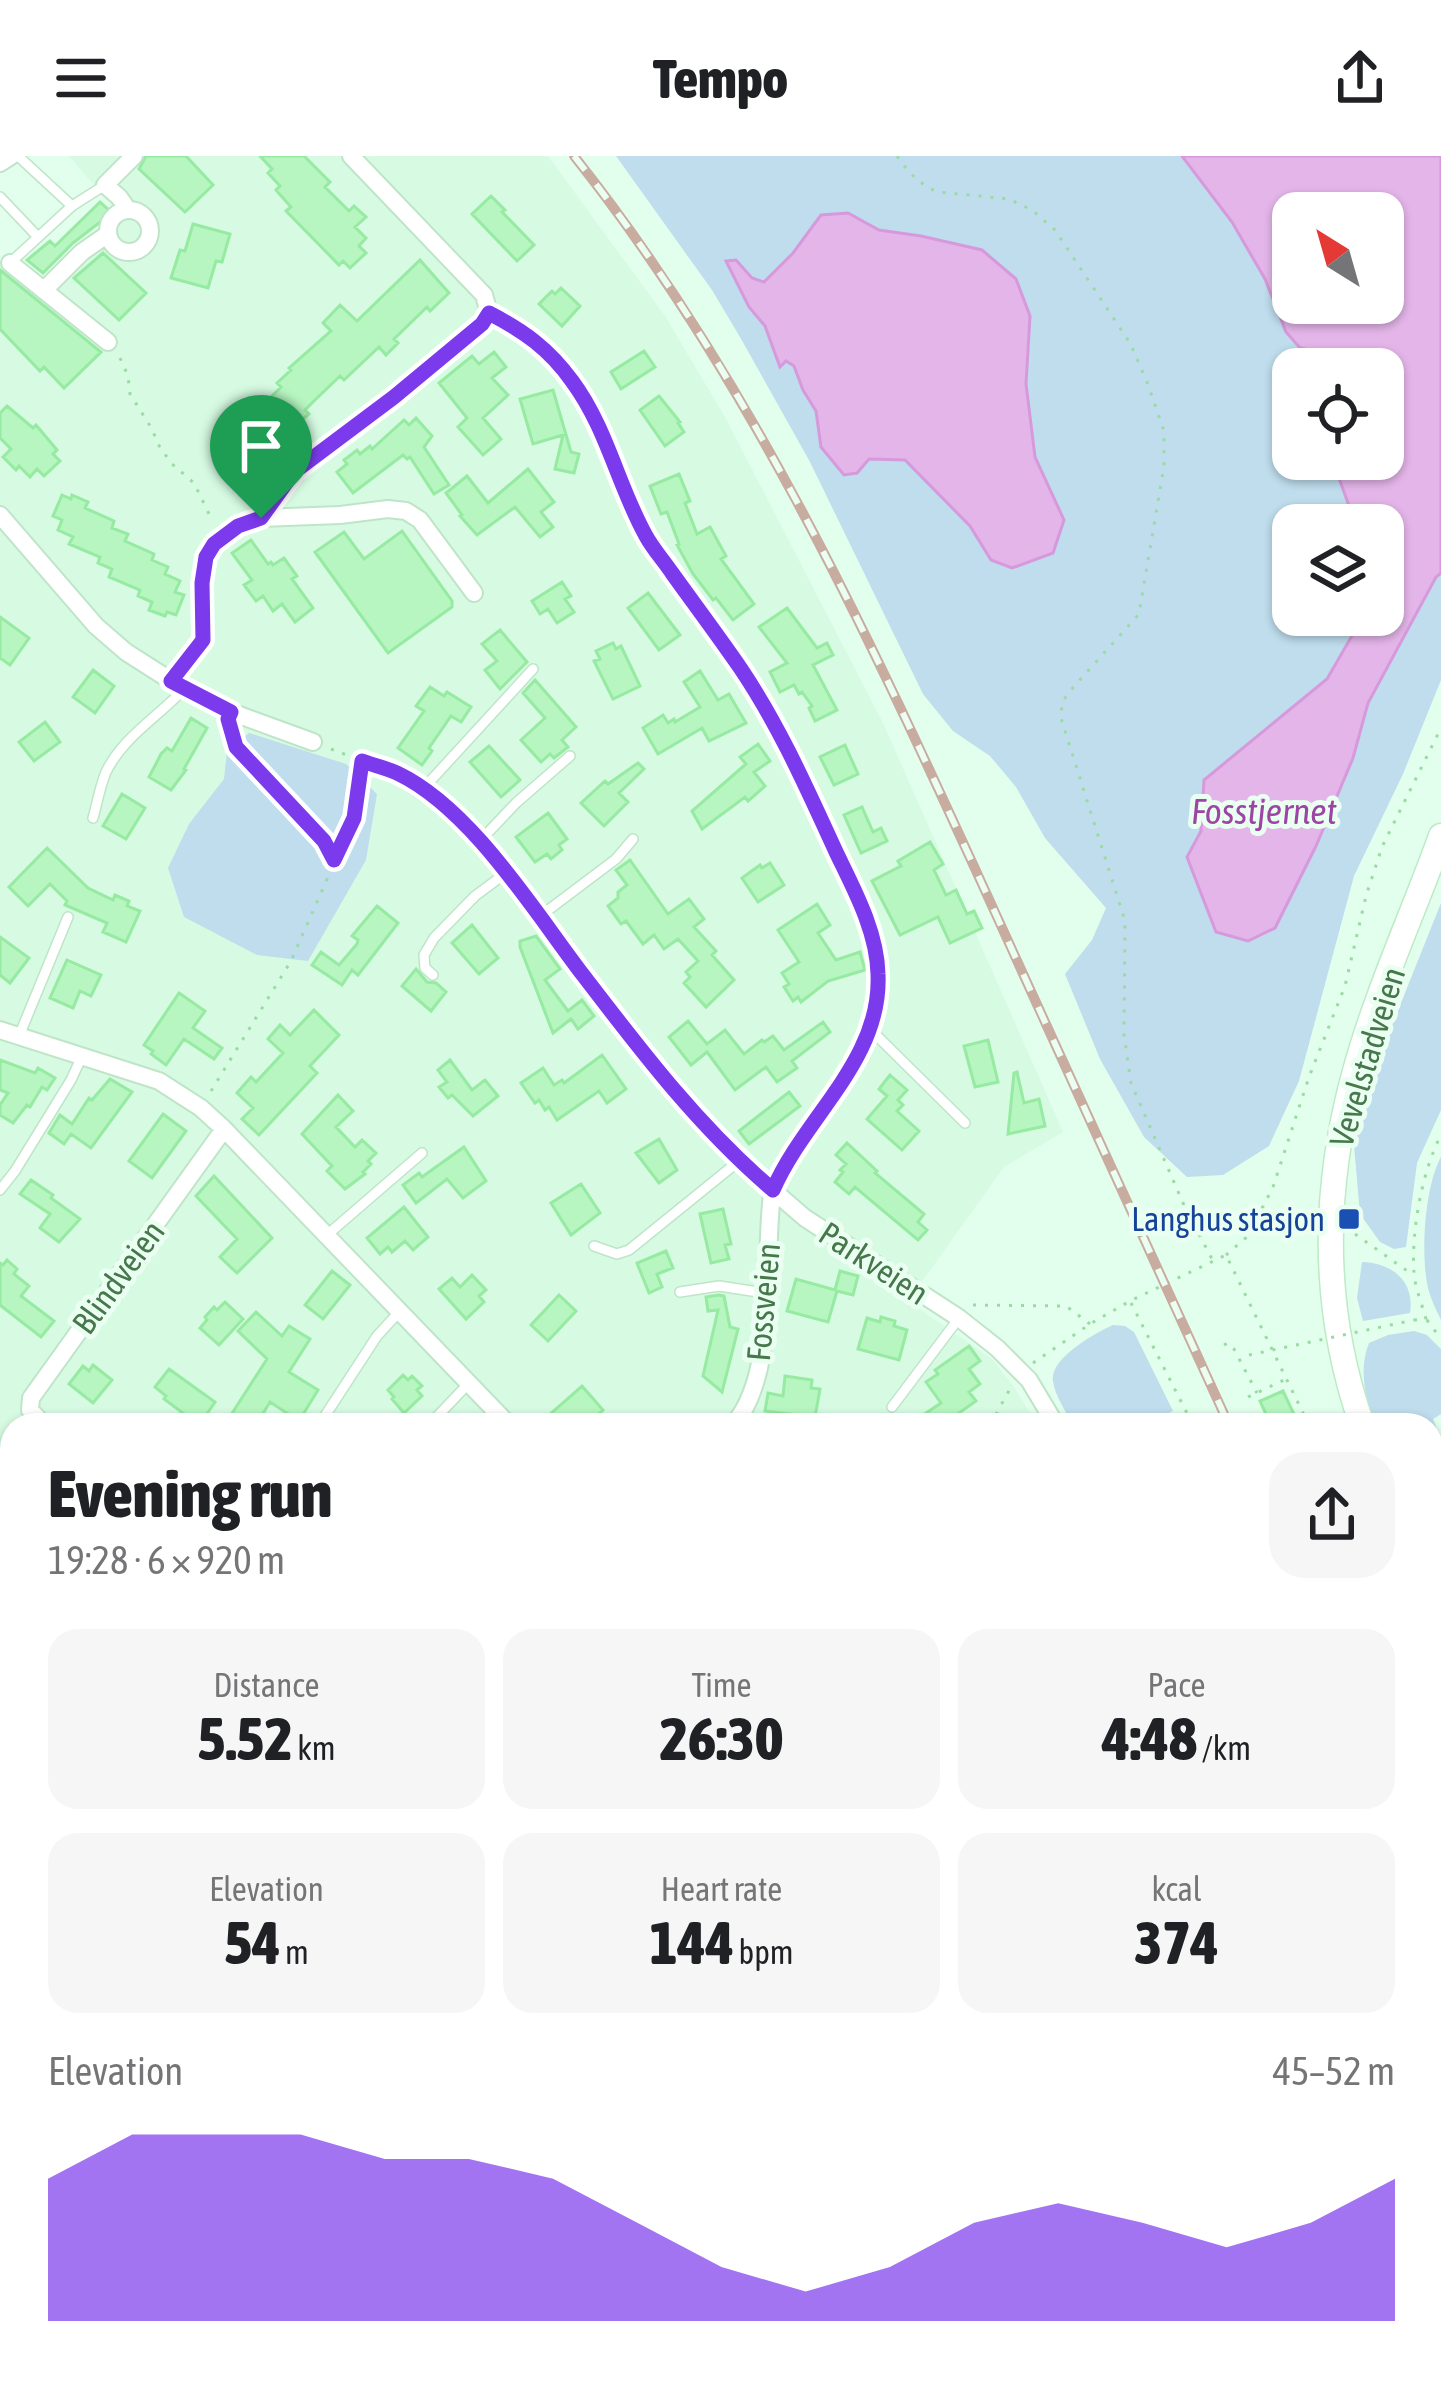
<!DOCTYPE html>
<meta charset="utf-8">
<style>
:root{--surface:#fff;--page:#f6f6f6;--text:#202124;--muted:#757577;--accent:#7c3aed}
body{margin:0;font-family:"Asap Condensed",sans-serif;background:var(--page);color:var(--text);height:100vh;display:flex;flex-direction:column;font-size:45px;white-space:nowrap}
*{box-sizing:border-box;margin:0}
p{font-size:39px;color:var(--muted)}
.icon{flex:none;width:66px;height:66px;fill:none;stroke:currentColor;stroke-width:2;stroke-linecap:round;stroke-linejoin:round}
.map{position:relative;flex:1;overflow:hidden}
.drawer{position:absolute;left:0px;top:1257px;width:1443px;height:975px;display:flex;flex-direction:column;background:var(--surface);border-radius:36px 36px 0 0;box-shadow:0 3px 9px #0004}
.drawer>*{flex:none}
.needle{width:78px;rotate:323deg}
.buttons{position:absolute;left:1272px;top:36px;display:grid;gap:24px}
.buttons a{display:grid;place-items:center;width:132px;height:132px;border-radius:24px;background:var(--surface);box-shadow:0 3px 9px #0004;font-size:60px}
.pin{position:absolute;display:grid;place-items:center;width:102px;height:102px;color:#fff;margin:-123px -51px;border-radius:50% 50% 50% 0;rotate:-45deg;box-shadow:0 0 12px #0007}
.pin .icon{rotate:45deg}
.round{display:grid;place-items:center;flex:none;width:126px;height:126px;border-radius:36px;background:var(--page)}
.head{display:flex;align-items:center;justify-content:space-between;height:204px;padding:0 48px}
h1{font-size:66px;font-weight:800;line-height:90px}
.stats{display:grid;grid-template-columns:repeat(3,1fr);gap:18px;height:204px;padding:12px 48px}
.stats div{display:grid;align-content:center;border-radius:30px;background:var(--page);text-align:center}
.stats b{font-size:60px;font-weight:800}
.stats small{font-size:33px;font-weight:400}
.stats p{font-size:33px}
.chart{height:336px;padding:24px 48px}
.chart p{display:flex;justify-content:space-between}
.chart svg{width:100%;height:216px;margin-top:12px;fill:var(--accent);opacity:.7}
header{display:flex;justify-content:space-between;align-items:center;height:156px;padding:0 48px;background:var(--surface);font-size:54px;font-weight:800}
.map>svg:first-child{display:block}
.residential{fill:#d6fbe2}
.green{fill:#bfdded;fill-rule:evenodd}
.water{fill:#e4b5e9;stroke:#d69adc;stroke-width:3;fill-rule:evenodd}
.building{fill:#b7f6c1;stroke:#96eaa1;stroke-width:3}
.lines{fill:none;stroke-linecap:round;stroke-linejoin:round}
.lane-casing{stroke:#bfe5c8;stroke-width:12}
.street-casing{stroke:#bfe5c8;stroke-width:20}
.secondary-casing{stroke:#bcebc6;stroke-width:27}
.primary-casing{stroke:#fff;stroke-width:30}
.path{stroke:#9adba3;stroke-width:3;stroke-dasharray:3 9;stroke-linecap:butt}
.lane{stroke:#fff;stroke-width:9}
.street{stroke:#fff;stroke-width:16}
.secondary{stroke:#fff;stroke-width:24}
.primary{stroke:#98ffbf;stroke-width:27}
.rail-casing{stroke:#c9aca0;stroke-width:10}
.rail{stroke:#eafff2;stroke-width:6;stroke-dasharray:18;stroke-linecap:butt}
.path-bridge{stroke:#9adba3;stroke-width:3;stroke-dasharray:3 9;stroke-linecap:butt}
.route-casing{stroke:#fff;stroke-width:24}
.route{stroke:#7c3aed;stroke-width:15}
.transit-dot{fill:#1a4fb4;stroke:#eafff2;stroke-width:4.5}
.labels{text-anchor:middle;stroke-width:10;stroke-linejoin:round;paint-order:stroke}
.street-label{font-size:33px;fill:#46784b;stroke:#eafff2}
.transit-label{font-size:33px;fill:#164399;stroke:#eafff2;text-anchor:end}
.water-label{font-size:36px;font-style:italic;fill:#9c45a4;stroke:#eafff2}
</style>
<header><svg class="icon" aria-label="menu" viewBox="0 0 24 24"><path d="M4 6h16M4 12h16M4 18h16"/></svg>Tempo<svg class="icon" aria-label="share" viewBox="0 0 24 24"><path d="M12 15V3M7 8l5-5 5 5M5 13v7h14v-7"/></svg></header>
<div class="map">
<svg width="1441" height="2230" viewBox="0 0 1441 2230">
<rect width="100%" height="100%" fill="#e2feec"/>
<!-- residential -->
<path class="residential" d="M69 0H548L665 160 725 261 884 569 1063 976 1004 1011 908 1145 992 1203 1014 1231 1037 1269H12V2220H248L257 2230H0V109L43 129 117 56Z
M1034 2220H1334L1336 2230H1049Z"/>
<!-- green -->
<path class="green" d="M616 0H1182L1232 66 1265 123 1286 176 1308 196 1319 195 1326 208 1322 213H1293V303H1332L1356 369H1293V459H1364L1327 523 1204 624 1201 675 1275 772 1316 690 1353 602 1368 547 1436 421 1441 417V524L1403 618 1354 720 1299 925 1269 990 1223 1019 1187 1021 1144 981 1100 903 1065 818 1092 784 1106 752 1045 682 1016 631 990 600 953 575 923 538 810 306 740 181 712 134ZM848 57 879 74 921 80 982 94 1016 122 1030 160 1026 228 1035 301 1064 364 991 404 970 370 904 304 869 303 821 291 816 255 803 234 794 210 786 205 779 210 765 169 749 151 736 104 752 123 764 126 793 97Z
M249 577 346 608 377 638 366 704 308 805 257 799 184 761 168 712 189 668 224 623 227 595Z
M1441 747V954L1417 1007 1406 1091 1394 1093 1380 1086 1360 1058 1354 990 1373 917Z
M1441 1001V1164C1436 1153 1429 1140 1427 1127 1421 1094 1425 1030 1441 1001Z
M1362 1106C1392 1107 1415 1125 1410 1157L1363 1165 1357 1142Z
M1113 1169 1125 1170 1134 1176 1173 1255 1141 1269H1073C1066 1256 1055 1240 1053 1225 1049 1203 1095 1177 1113 1169Z
M1414 1175 1427 1179 1441 1193V1258L1433 1263 1441 1284V1400L1431 1395V1269H1374C1366 1241 1358 1215 1369 1187L1388 1179Z
M702 2220H1034L1049 2230H709Z"/>
<!-- water -->
<path class="water" d="M1182 0H1441V417L1436 421 1368 547 1353 602 1316 690 1275 772 1248 785 1216 776 1187 701 1201 675 1204 624 1327 523 1364 459H1383V369H1356L1332 303H1383V213H1322L1326 208 1319 196 1300 192 1286 176 1265 123 1232 66ZM1293 57H1383V147H1293Z
M848 57 879 74 921 80 982 94 1016 123 1030 160 1026 228 1035 301 1064 364 1053 397 1012 412 991 404 970 370 905 304 869 303 857 317 844 319 821 291 816 255 803 234 794 210 786 205 780 211 765 170 749 151 726 105 736 104 752 122 764 126 793 97 821 59Z"/>
<!-- building -->
<path class="building" d="M146 0H186L213 29 185 56 139 13Z
M260 0H304L330 26 325 31 349 55 354 50 366 61 355 71 366 82 359 90 366 97 350 112 343 105 339 109 286 55 291 51 276 34 280 30 268 17 272 13Z
M491 40 505 54 502 56 534 89 517 105 472 58Z
M100 46 112 57 73 87 43 117 27 104 50 85 55 90Z
M193 68 230 78 222 106 216 105 208 132 171 122 180 94 185 95Z
M103 97 146 137 119 164 74 122Z
M420 104 449 137 430 155 427 151 394 183 398 187 386 199 379 191 344 224 340 220 316 243 305 254 309 258 296 269 289 262 282 269 266 253 274 246 270 242 281 231 277 227 291 214 289 212 331 175 323 167 340 149 357 165Z
M0 114 101 196 64 232 44 211 40 215 0 173Z
M561 132 580 150 562 170 539 148 552 135 555 138Z
M644 195 655 211 621 233 611 216Z
M494 196 506 211 492 222 508 239 483 262 501 283 483 299 458 271 467 262 439 227 472 200 479 208Z
M553 234 571 296 579 298 574 317 555 313 563 279 533 288 520 243Z
M659 240 680 266 678 267 684 276 665 290 640 254Z
M7 250 33 272 36 269 57 294 53 298 60 305 44 320 37 313 30 321 19 310 16 314 3 301 11 293 0 282V257Z
M416 262 432 280 424 291 449 329 434 338 410 301 407 303 403 299 353 337 337 316 347 308 344 304 357 294 360 298 370 290 372 293 404 264 409 269Z
M528 313 554 346 541 356 553 371 540 381 515 351 477 379 460 360 462 359 446 337 467 320 488 347Z
M679 318 690 345 685 347 697 378 710 371 726 400 721 403 754 448 733 464 716 442 713 444 693 418 677 389 679 388 667 356 661 358 650 330Z
M62 339 71 343 72 339 88 346 85 352 114 365 112 372 128 378 125 385 154 398 152 404 168 411 165 418 180 425 175 436 184 439 176 459 167 456 165 460 149 454 152 446 138 440 140 434 109 421 112 413 98 407 100 401 69 388 73 381 58 374 62 364 53 360Z
M402 375 452 445V451L388 497 315 396 344 376 364 403Z
M251 384 268 408 271 406 273 409 284 402 297 420 292 423 313 452 295 466 282 448 273 455 263 440 256 445 244 429 252 424 232 397Z
M562 426 571 440 565 443 574 456 557 467 548 453 540 458 532 445Z
M648 437 680 479 659 494 628 452Z
M787 452 817 492 827 487 833 499 813 509 837 554 815 565 809 552 812 550 802 536 799 538 794 529 780 536 770 516 787 507 759 471Z
M0 461 29 482 10 509 0 502Z
M500 474 527 506 500 533 485 514 497 505 482 488Z
M613 487 616 493 621 490 640 530 613 543 594 505 600 503 596 495Z
M93 514 114 530 95 557 73 541Z
M700 515 718 544 729 538 746 567 709 585 702 572 658 598 643 572 663 559 668 567 674 563 675 566 700 551 684 526Z
M535 524 576 571 562 584 568 591 554 602 550 598 541 606 521 584 545 562 523 537Z
M430 531 444 540 447 536 471 551 461 566 451 560 429 592 432 595 422 609 398 592 424 555 416 550Z
M191 562 207 572 184 613 186 614 171 634 149 621 161 598 167 592 172 595Z
M45 566 60 586 34 605 19 586Z
M758 588 770 605 754 616 765 630 748 645 745 641 702 673 692 655 746 608 740 601Z
M845 589 858 618 834 629 820 601Z
M489 590 520 624 501 641 470 606Z
M638 607 644 613 619 637 628 646 604 670 581 647 605 625 608 628Z
M122 638 145 652 126 683 103 670Z
M862 651 873 676 881 672 887 685 861 697 844 659Z
M548 657 567 683 559 689 562 694 551 703 547 698 535 706 516 681Z
M930 686 943 708 934 714 946 739 956 734 967 758 974 755 982 772 950 787 938 761 900 779 872 725 901 710 898 705Z
M47 692 88 732 113 744 115 739 129 745 127 750 140 755 126 786 103 776 107 767 65 749 67 745 50 728 28 750 9 731Z
M630 704 668 758 689 743 704 763 694 771 716 795 712 799 734 824 706 851 684 827 690 821 686 816 698 805 678 783 664 793 654 779 643 788 626 765 621 768 608 750 618 742V736L627 729 616 714Z
M770 707 784 729 758 746 742 722 760 709 762 712Z
M817 748 830 769 818 777 836 804 860 796 865 814 828 825 801 846 798 841 793 845 784 831 789 828 782 817 799 806 778 774Z
M377 750 398 767 358 819 352 814 342 829 312 809 321 796 339 809 357 788 358 784 352 780Z
M472 769 498 802 479 818 452 787Z
M536 780 560 813 545 824 568 855 582 844 594 860 578 873 571 863 553 877 520 791V785Z
M0 781 29 802 10 827 0 819Z
M67 804 101 819 91 840 80 835 73 852 50 842Z
M416 813 427 826 436 827 446 836 431 855 402 830Z
M179 837 205 855 193 872 222 892 214 903 184 883 166 909 151 898 153 895 144 889Z
M314 854 339 879 310 910 317 917 259 979 242 963 253 952 237 937 251 921 256 926 283 897 268 883 280 869 290 879Z
M688 865 707 888 725 874 744 898 762 884 764 886 773 880 784 894 823 866 830 876 792 905 797 912 777 926 766 911 735 934 707 896 691 909 669 881Z
M988 884 998 926 975 931 964 890Z
M602 899 626 933 607 947 599 935 557 964 549 951 545 954 539 944 535 947 521 927 543 912 554 929 562 924 564 927Z
M0 904 35 917 38 912 55 922 47 934 42 931 30 951 27 949 13 967 0 959V949L8 937 0 934Z
M450 904 472 934 485 924 498 940 473 960 452 939 448 942 439 931 447 926 438 914Z
M1017 916 1024 947 1039 943 1045 970 1008 978 1014 917Z
M890 919 907 934 898 944 903 949 897 955 919 975 902 994 867 963 887 940 879 933Z
M110 923 132 936 91 992 71 978 64 988 49 977 60 959 72 968 89 942 92 944Z
M789 936 800 950 749 988 739 975Z
M338 939 353 955 336 971 355 991 362 984 376 997 368 1005 371 1008 363 1016 365 1018 345 1033 327 1015 332 1010 302 978Z
M163 958 186 975 152 1022 129 1005Z
M659 983 677 1014 659 1027 636 997Z
M847 987 877 1015 875 1017 924 1058 918 1066 927 1074 918 1084 855 1031 849 1038 835 1026 843 1016 840 1014 846 1008 836 999Z
M464 991 486 1025 463 1042 447 1023 416 1047 403 1029 419 1017 422 1021Z
M214 1020 272 1082 237 1117 220 1101 237 1083 196 1040Z
M31 1024 53 1039 51 1042 80 1063 59 1086 40 1072 50 1058 20 1038Z
M581 1028 600 1057 571 1079 551 1047Z
M404 1051 428 1081 413 1094 405 1085 392 1096 388 1091 380 1098 367 1082Z
M723 1053 731 1088 725 1089 729 1103 711 1107 700 1058Z
M666 1095 673 1112 657 1118 662 1131 649 1137 637 1107Z
M7 1104 17 1113 14 1118 29 1130 21 1140 54 1165 41 1181 0 1149V1107L3 1109Z
M332 1115 350 1129 323 1163 305 1149Z
M840 1115 858 1120 853 1139 837 1135 828 1166 787 1155 796 1123 835 1134Z
M472 1119 486 1134 479 1140 484 1146 466 1163 439 1133 452 1122 460 1131Z
M559 1139 576 1155 548 1185 531 1169Z
M719 1139 724 1140 730 1171 738 1173 722 1236 703 1220 718 1154 708 1155 706 1141Z
M225 1146 243 1163 219 1189 200 1172 207 1164 205 1161 214 1151 217 1154Z
M256 1156 282 1180 289 1170 310 1183 289 1216 318 1234 299 1265 270 1246 256 1269H240L229 1262 267 1203 238 1175Z
M881 1161 895 1165 894 1170 907 1174 899 1204 858 1193 867 1162 880 1166Z
M969 1190 980 1205 969 1213 980 1228 969 1236 976 1245 942 1269H908L941 1247 926 1226 938 1218 935 1214Z
M93 1209 112 1224 93 1247 69 1228 83 1210 89 1215Z
M169 1213 215 1246 199 1269 164 1243 166 1240 155 1231Z
M403 1219 408 1224 412 1220 422 1230 417 1234 422 1240 404 1257 392 1243 394 1241 388 1234Z
M785 1220 812 1224 811 1232 820 1233 815 1261 765 1255 768 1237 783 1240Z
M582 1230 603 1254 586 1269H574L568 1262 558 1269 549 1259Z
M1283 1235 1299 1269H1271L1260 1245Z"/>
<g class="lines">
<!-- lane casing -->
<g class="lane-casing">
<path id="lane" d="M18 0 72 50
M0 41 38 81
M10 107 72 50 105 29
M423 633 533 513
M93 662C97 648 100 630 106 616 123 581 158 561 184 533
M480 685 516 647 570 600
M539 761 616 703 633 683
M433 819 425 812 424 799 434 782 475 740 506 717
M871 874 965 967
M19 880 68 761
M0 1034 15 1015 71 924 82 900
M327 1079 422 997
M594 1090 617 1098 629 1094 739 1005
M680 1136 719 1130 765 1137
M892 1251 959 1162
M319 1269 377 1180 400 1155
M429 1269 470 1226
M1431 1416 1441 1412
M254 2220 263 2230"/>
</g>
<!-- street casing -->
<g class="street-casing">
<path id="street" d="M0 7 11 0
M128 54 119 41 105 29 134 0
M108 75a21 21 0 1 1 42 0a21 21 0 1 1-42 0Z
M10 107 108 186
M45 133 82 96 108 78
M489 157C524 175 550 193 573 225 598 260 613 300 629 340 635 353 639 369 647 381 674 428 712 470 742 515 781 574 809 638 839 701 856 739 879 780 878 822 877 886 842 926 806 975 793 995 776 1015 772 1039 763 1105 778 1218 733 1269
M294 317 394 241 482 168 489 157 484 139 351 0
M0 359 96 470 126 496 184 533 231 556 313 586
M171 525 203 484 202 427 206 401 224 378 261 362 340 359 388 353 406 355 420 364 474 437
M398 618 445 650 480 685 655 913 699 965 739 1005 805 1062 959 1162 997 1192 1029 1224 1056 1269
M0 874 159 925 201 952 224 973 509 1269
M44 1269 30 1254 31 1242 224 973
M0 1656 12 1667
M1431 1772 1441 1792
M5 1904 12 1919
M1253 2220 1266 2230"/>
</g>
<!-- secondary casing -->
<g class="secondary-casing">
<path id="secondary" d="M1362 1269C1321 1152 1322 1034 1355 915 1377 835 1413 758 1441 680
M1431 1435 1441 1458
M0 2078 12 2096
M92 2220 99 2230"/>
</g>
<!-- primary casing -->
<g class="primary-casing">
<path id="primary" d="M0 1419 12 1427
M1431 2056 1441 2055"/>
</g>
<!-- path -->
<path class="path" d="M897 0C908 16 920 29 938 36L1009 43 1032 54 1055 74 1130 187 1147 226 1164 275V310L1139 458 1069 536 1062 547 1061 562 1125 765 1124 879 1131 927 1183 1047 1213 1105
M120 202 128 220 130 238 152 273 158 288 171 307 194 327 211 362
M231 576 243 600 324 685 334 702
M331 593 384 613
M211 935 291 805 354 662 362 605
M1355 1078 1413 1119
M1226 1099 1248 1080 1273 1031 1309 921 1345 830 1366 740 1382 691 1441 572
M1131 1147 1193 1269
M973 1149 1066 1150 1090 1168
M1414 1164 1426 1163C1422 1148 1415 1132 1414 1117 1411 1076 1422 1015 1441 979
M1427 1164 1441 1183
M1224 1189 1228 1187 1234 1193 1257 1237
M1033 1207 1090 1168 1130 1145 1226 1099 1304 1259 1313 1269
M1248 1241 1284 1224
M990 1269 1011 1231
M1211 1269 1214 1268
M1431 1508 1441 1530
M1431 1586 1434 1585
M0 1697 12 1695
M572 2220 586 2230
M688 2220 695 2230
M1345 2220 1349 2230
M416 2230 428 2220
M600 2230 602 2220"/>
<!-- lane -->
<use href="#lane" class="lane"/>
<!-- street -->
<use href="#street" class="street"/>
<!-- secondary -->
<use href="#secondary" class="secondary"/>
<!-- primary -->
<use href="#primary" class="primary"/>
<!-- rail casing -->
<g class="rail-casing">
<path id="rail" d="M574 0C745 215 863 468 977 717 1061 901 1145 1085 1229 1269
M1431 1678 1441 1697
M1431 1709 1441 1728"/>
</g>
<!-- rail -->
<use href="#rail" class="rail"/>
<!-- path-bridge -->
<path class="path-bridge" d="M1249 1199 1414 1164"/>
</g>
<g class="lines">
<!-- route casing -->
<g class="route-casing">
<path id="route" d="M489 157C524 175 549 193 572 225 607 272 618 330 646 380 653 393 664 405 672 417 695 449 719 481 741 513 780 571 808 635 837 698 855 735 877 776 878 818 882 904 805 960 773 1034 699 971 642 896 583 819 534 755 471 652 397 617 386 612 373 609 362 605L354 662 334 704 324 685 236 591 228 563 231 556 171 525 203 484 202 427 206 401 214 388 238 370 261 362 294 316 394 241 482 168Z"/>
</g>
<!-- route -->
<use href="#route" class="route"/>
</g>
<!-- markers -->
<rect class="transit-dot" x="1337" y="1051" width="24" height="24" rx="6"/>
<g class="labels">
<!-- street labels -->
<g class="street-label">
<text transform="translate(1367 901) rotate(-73)" y="12">Vevelstadveien</text>
<text transform="translate(874 1107) rotate(33)" y="12">Parkveien</text>
<text transform="translate(118 1121) rotate(-54)" y="12">Blindveien</text>
<text transform="translate(763 1146) rotate(-85)" y="12">Fossveien</text>
</g>
<!-- transit labels -->
<g class="transit-label">
<text x="1325" y="1075">Langhus stasjon</text>
</g>
<!-- water labels -->
<g class="water-label">
<text x="1264" y="668">Fosstjernet</text>
</g>
</g>
</svg>
<div class="buttons">
<a><svg class="needle" viewBox="-14 -14 28 28"><path d="M0-13l5 13h-10z" fill="#e53935"/><path d="M0 13l5-13h-10z" fill="#757577"/></svg></a>
<a><svg class="icon" aria-label="locate" viewBox="0 0 24 24"><circle cx="12" cy="12" r="6"/><path d="M12 2v4M12 18v4M2 12h4M18 12h4"/></svg></a>
<a><svg class="icon" aria-label="layers" viewBox="0 0 24 24"><path d="M12 4l9 5-9 5-9-5zM3 14l9 5 9-5"/></svg></a>
</div>
<div class="pin" style="left:261px;top:362px;background:#1e9e55"><svg class="icon" aria-label="arrive" viewBox="0 0 24 24"><path d="M6 21V4h12l-3 4 3 4H6"/></svg></div>
<section class="drawer">
<div class="head"><div><h1>Evening run</h1><p>19:28 · 6 × 920 m</p></div><a class="round"><svg class="icon" aria-label="share" viewBox="0 0 24 24"><path d="M12 15V3M7 8l5-5 5 5M5 13v7h14v-7"/></svg></a></div>
<div class="stats">
<div><p>Distance</p><b>5.52<small> km</small></b></div>
<div><p>Time</p><b>26:30</b></div>
<div><p>Pace</p><b>4:48<small> /km</small></b></div>
</div>
<div class="stats">
<div><p>Elevation</p><b>54<small> m</small></b></div>
<div><p>Heart rate</p><b>144<small> bpm</small></b></div>
<div><p>kcal</p><b>374</b></div>
</div>
<div class="chart"><p><span>Elevation</span>45–52 m</p>
<svg viewBox="0 0 160 44" preserveAspectRatio="none"><path d="M0 44V15L10 6L20 6L30 6L40 11L50 11L60 15L70 24L80 33L90 38L100 33L110 24L120 20L130 24L140 29L150 24L160 15V44z"/></svg>
</div>
</section>
</div>
